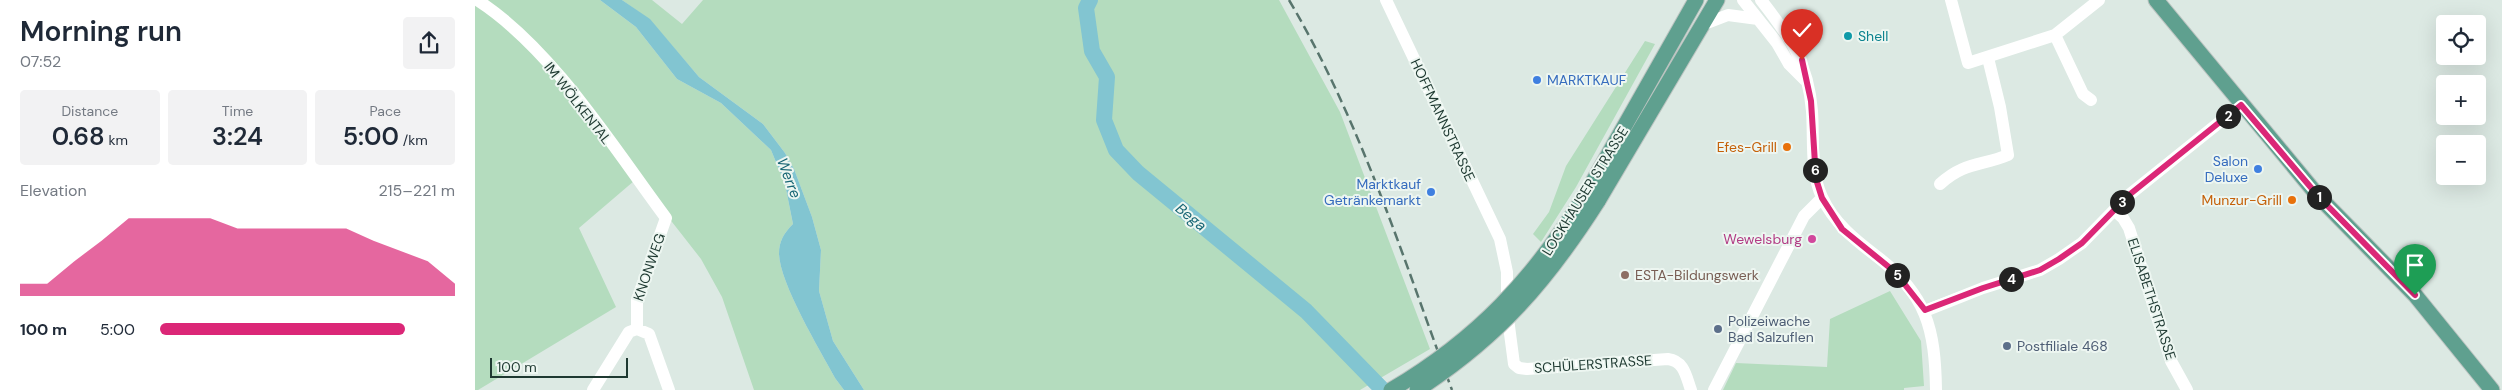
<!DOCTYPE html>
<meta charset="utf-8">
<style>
:root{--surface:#fff;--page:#f2f2f3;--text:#1f2937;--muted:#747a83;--accent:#db2777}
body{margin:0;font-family:"DM Sans",sans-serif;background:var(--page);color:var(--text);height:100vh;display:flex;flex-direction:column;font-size:19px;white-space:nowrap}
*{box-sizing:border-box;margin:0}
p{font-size:16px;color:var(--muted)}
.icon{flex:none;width:28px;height:28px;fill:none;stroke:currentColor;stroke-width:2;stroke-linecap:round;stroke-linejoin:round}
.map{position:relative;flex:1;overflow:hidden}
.details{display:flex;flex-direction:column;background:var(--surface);width:475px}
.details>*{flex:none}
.controls{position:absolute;left:1961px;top:15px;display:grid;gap:10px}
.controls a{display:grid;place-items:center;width:50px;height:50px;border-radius:5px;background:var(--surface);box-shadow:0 5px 20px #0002;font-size:25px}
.scale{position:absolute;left:15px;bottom:12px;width:138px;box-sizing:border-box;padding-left:5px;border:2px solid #1e3931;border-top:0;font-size:14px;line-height:18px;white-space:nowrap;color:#1e3931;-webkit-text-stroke:4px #edf6f1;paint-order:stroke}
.pin{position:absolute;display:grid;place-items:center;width:42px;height:42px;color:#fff;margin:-51px -21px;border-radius:50% 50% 50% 0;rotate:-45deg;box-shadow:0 0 5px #0007}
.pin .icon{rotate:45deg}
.km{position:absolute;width:25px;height:25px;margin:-12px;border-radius:50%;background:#222;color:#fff;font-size:14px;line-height:25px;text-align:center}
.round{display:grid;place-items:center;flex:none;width:52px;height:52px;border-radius:5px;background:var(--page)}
.head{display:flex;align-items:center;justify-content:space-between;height:85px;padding:0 20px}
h1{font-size:28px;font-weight:600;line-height:38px}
.stats{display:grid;grid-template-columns:repeat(3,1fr);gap:8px;height:85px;padding:5px 20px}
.stats div{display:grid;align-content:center;border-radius:5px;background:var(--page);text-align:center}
.stats b{font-size:25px;font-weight:600}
.stats small{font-size:14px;font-weight:400}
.stats p{font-size:14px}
.chart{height:140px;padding:10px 20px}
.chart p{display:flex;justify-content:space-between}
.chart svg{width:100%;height:90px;margin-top:5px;fill:var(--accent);opacity:.7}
ul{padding:0 20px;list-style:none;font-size:16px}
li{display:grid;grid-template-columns:80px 60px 1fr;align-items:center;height:38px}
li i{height:12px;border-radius:6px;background:var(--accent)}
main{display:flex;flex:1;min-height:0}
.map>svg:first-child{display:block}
.green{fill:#b4dcbe}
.water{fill:#82c5d1}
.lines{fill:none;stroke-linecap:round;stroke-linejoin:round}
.river{stroke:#82c5d1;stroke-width:16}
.major-casing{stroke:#bcc4c1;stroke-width:17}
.minor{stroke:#fff;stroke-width:12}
.major{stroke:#5fa08f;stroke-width:15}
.rail{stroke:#58756d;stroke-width:2.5;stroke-dasharray:10 5;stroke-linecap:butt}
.major-bridge-casing{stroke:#bcc4c1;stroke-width:17;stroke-linecap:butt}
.major-bridge{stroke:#5fa08f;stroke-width:15}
.route-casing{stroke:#fff;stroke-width:10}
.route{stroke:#db2777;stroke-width:6}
.culture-dot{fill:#0f9aa8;stroke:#edf6f1;stroke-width:2}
.shop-dot{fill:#3f7fe0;stroke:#edf6f1;stroke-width:2}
.food-dot{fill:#e8710a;stroke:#edf6f1;stroke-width:2}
.hotel-dot{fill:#d1479c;stroke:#edf6f1;stroke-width:2}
.education-dot{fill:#8d6e63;stroke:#edf6f1;stroke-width:2}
.service-dot{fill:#5c6f8a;stroke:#edf6f1;stroke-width:2}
.labels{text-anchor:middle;stroke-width:4;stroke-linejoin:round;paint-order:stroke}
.culture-label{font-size:14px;fill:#0d838f;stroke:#edf6f1;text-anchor:start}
.shop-label{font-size:14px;fill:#366cbe;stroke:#edf6f1;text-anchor:end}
.street-label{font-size:14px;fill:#1e3931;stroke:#edf6f1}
.food-label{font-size:14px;fill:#c56008;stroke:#edf6f1;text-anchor:end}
.hotel-label{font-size:14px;fill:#b23c85;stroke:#edf6f1;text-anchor:end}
.education-label{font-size:14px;fill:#785e54;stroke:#edf6f1;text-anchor:start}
.service-label{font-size:14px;fill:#4e5e75;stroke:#edf6f1;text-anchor:start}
.water-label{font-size:15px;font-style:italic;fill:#186675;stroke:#edf6f1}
</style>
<main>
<section class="details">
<div class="head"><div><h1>Morning run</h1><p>07:52</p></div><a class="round"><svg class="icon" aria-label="share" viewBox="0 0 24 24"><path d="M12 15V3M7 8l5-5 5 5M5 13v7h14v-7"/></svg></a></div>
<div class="stats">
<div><p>Distance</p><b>0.68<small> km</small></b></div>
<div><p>Time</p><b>3:24</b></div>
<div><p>Pace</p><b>5:00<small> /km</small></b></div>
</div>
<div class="chart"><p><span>Elevation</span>215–221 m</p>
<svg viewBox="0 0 160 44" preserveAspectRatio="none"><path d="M0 44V38L10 38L20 27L30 17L40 6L50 6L60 6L70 6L80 11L90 11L100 11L110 11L120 11L130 17L140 22L150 27L160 38V44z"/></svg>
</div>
<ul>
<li><b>100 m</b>5:00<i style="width:83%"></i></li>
</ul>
</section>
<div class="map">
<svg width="2027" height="390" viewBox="0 0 2027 390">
<rect width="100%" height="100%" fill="#dce9e3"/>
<!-- green -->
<path class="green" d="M7 0H125L161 27 202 79 246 103 296 150 310 184 318 224C309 233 304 241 304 254 305 284 345 350 360 378L369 390H279L247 297 226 259 165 181 113 105Z
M147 0H177L207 24 228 0H804L865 112 955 349 885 390H389L358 341 344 291 346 250 337 217 319 169 310 153 288 124 224 77 175 20Z
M0 3 47 39 109 113 159 181 104 228 141 307 3 390H0Z
M1170 41 1180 44 1101 187 1066 242 1058 234 1074 212 1091 166Z
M1415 291 1446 341 1449 386 1429 388V390H1248L1261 363 1352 367 1355 319Z"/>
<!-- water -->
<path class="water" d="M125 0H147L175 19 224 77 288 124 310 153 319 169 337 217 346 250 344 291 358 341 389 390H369L360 378C345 350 305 284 304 254 304 241 309 233 318 224L310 184 296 150 246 103 202 79 161 27Z"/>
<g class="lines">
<!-- river -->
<path class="river" d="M615 0 611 8 617 51 632 77 629 120 641 150 663 173 831 311 908 390"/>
<!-- major casing -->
<g class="major-casing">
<path id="major" d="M1681 0 1844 197 1940 295 2017 390
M1111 194 1221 0
M1123 201 1242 0"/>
</g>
<!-- minor -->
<path class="minor" d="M2 0C77 48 138 147 191 218L162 300V329
M911 0 1025 239 1032 272V311L1039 364 1044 368 1052 369 1193 359C1209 361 1211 376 1216 390
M1268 0 1302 43 1314 64 1330 80
M1286 0C1315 37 1333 62 1337 111 1339 139 1335 172 1347 197 1359 223 1379 239 1400 255 1452 294 1460 329 1461 390
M1476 0 1493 63 1580 35 1624 0
M1227 25 1253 15 1283 19
M1580 35 1608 94 1616 100
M1465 184C1489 162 1506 166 1533 155L1525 107 1513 58
M1639 210 1648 218 1654 228 1696 361 1712 390
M1450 311 1508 288 1565 270 1584 259 1607 243 1654 195 1766 105
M162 329 174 334 194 390
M118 390 154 332 162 329
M1239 390 1329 216 1347 198"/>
<!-- major -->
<use href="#major" class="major"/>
<!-- rail -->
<path class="rail" d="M814 0C886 122 928 258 977 390"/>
<!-- major-bridge casing -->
<g class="major-bridge-casing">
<path id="major-bridge" d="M916 390C1004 338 1058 279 1111 194
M942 390C1023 338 1072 281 1123 201"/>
</g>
<!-- major-bridge -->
<use href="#major-bridge" class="major-bridge"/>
</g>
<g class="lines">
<!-- route casing -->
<g class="route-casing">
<path id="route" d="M1327 60 1336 101 1341 179 1347 198 1367 229 1420 272 1450 310 1508 288 1565 270 1584 259 1607 243 1654 195 1766 105 1844 197 1940 295"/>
</g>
<!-- route -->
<use href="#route" class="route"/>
</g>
<!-- markers -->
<circle class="culture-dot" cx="1373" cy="36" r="5"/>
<g class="shop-dot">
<circle cx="1062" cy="80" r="5"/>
<circle cx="1783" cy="169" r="5"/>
<circle cx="956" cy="192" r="5"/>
</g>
<g class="food-dot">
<circle cx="1312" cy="147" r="5"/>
<circle cx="1817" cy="200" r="5"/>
</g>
<circle class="hotel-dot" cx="1337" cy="239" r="5"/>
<circle class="education-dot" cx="1150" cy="275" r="5"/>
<g class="service-dot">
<circle cx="1243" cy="329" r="5"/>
<circle cx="1532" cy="346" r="5"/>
</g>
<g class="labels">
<!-- culture labels -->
<g class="culture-label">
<text x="1383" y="41">Shell</text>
</g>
<!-- shop labels -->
<g class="shop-label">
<text x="1072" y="85" text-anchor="start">MARKTKAUF</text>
<text x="1773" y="166">Salon<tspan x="1773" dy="16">Deluxe</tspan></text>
<text x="946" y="189">Marktkauf<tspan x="946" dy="16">Getränkemarkt</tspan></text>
</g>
<!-- street labels -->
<g class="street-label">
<text transform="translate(103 103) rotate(52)" y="5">IM WÖLKENTAL</text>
<text transform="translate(968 120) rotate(65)" y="5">HOFFMANNSTRASSE</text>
<text transform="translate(1110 191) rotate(-58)" y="5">LOCKHAUSER STRASSE</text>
<text transform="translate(174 267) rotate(-71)" y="5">KNONWEG</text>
<text transform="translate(1677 299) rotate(72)" y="5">ELISABETHSTRASSE</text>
<text transform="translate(1118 364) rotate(-4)" y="5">SCHÜLERSTRASSE</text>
</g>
<!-- food labels -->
<g class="food-label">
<text x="1302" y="152">Efes-Grill</text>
<text x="1807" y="205">Munzur-Grill</text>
</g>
<!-- hotel labels -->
<g class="hotel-label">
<text x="1327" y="244">Wewelsburg</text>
</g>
<!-- education labels -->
<g class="education-label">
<text x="1160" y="280">ESTA-Bildungswerk</text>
</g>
<!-- service labels -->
<g class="service-label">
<text x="1253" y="326">Polizeiwache<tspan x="1253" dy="16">Bad Salzuflen</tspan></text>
<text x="1542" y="351">Postfiliale 468</text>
</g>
<!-- water labels -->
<g class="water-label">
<text transform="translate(314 178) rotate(69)" y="5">Werre</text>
<text transform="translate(716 217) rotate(39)" y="5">Bega</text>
</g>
</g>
</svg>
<div class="controls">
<a><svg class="icon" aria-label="locate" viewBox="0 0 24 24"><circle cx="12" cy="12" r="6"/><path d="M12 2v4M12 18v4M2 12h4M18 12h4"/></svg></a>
<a>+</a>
<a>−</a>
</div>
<div class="scale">100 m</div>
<div class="pin" style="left:1940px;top:295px;background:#1e9e55"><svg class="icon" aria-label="arrive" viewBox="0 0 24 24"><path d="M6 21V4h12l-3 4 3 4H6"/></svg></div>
<div class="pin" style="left:1327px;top:60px;background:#d93025"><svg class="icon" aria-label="check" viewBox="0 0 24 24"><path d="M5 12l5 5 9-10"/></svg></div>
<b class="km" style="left:1844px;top:197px">1</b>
<b class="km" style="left:1753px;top:116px">2</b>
<b class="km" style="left:1647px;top:202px">3</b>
<b class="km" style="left:1536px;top:279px">4</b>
<b class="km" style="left:1422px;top:275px">5</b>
<b class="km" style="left:1340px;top:170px">6</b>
</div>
</main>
